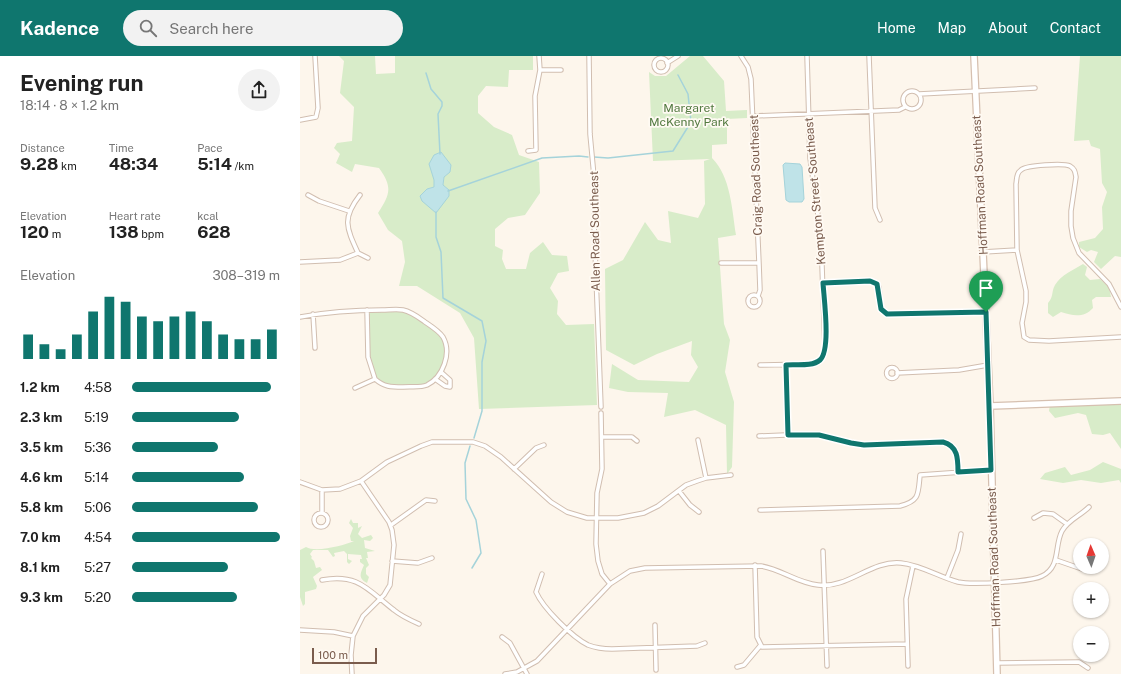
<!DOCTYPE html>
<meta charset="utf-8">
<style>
:root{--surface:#fff;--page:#f2f2f2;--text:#222;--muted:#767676;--accent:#0f766e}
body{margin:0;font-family:"Public Sans",sans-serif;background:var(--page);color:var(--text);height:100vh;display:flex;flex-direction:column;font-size:15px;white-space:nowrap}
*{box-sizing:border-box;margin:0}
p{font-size:13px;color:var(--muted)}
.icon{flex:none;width:22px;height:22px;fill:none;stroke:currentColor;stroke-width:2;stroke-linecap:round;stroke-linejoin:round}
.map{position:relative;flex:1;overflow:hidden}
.side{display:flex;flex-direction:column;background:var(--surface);width:300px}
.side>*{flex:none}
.needle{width:26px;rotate:358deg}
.fabs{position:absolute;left:773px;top:482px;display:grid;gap:8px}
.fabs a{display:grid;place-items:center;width:36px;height:36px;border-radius:50%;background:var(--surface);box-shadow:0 1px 3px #0004;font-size:20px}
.scale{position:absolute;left:12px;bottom:10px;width:65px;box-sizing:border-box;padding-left:4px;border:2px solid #7a5c4d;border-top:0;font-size:11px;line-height:14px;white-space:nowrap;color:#7a5c4d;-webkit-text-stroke:3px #fffaf3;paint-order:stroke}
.pin{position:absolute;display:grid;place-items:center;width:34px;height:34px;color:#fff;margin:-41px -17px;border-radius:50% 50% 50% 0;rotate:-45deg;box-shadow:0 0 4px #0007}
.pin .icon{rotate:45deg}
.round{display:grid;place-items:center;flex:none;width:42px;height:42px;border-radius:21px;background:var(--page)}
.overview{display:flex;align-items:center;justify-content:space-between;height:68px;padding:0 20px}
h1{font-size:22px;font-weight:700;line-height:30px}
.stats{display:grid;grid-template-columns:repeat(3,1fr);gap:6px;height:68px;padding:4px 20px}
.stats div{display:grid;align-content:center}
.stats b{font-size:17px;font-weight:700}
.stats small{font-size:11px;font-weight:400}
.stats p{font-size:11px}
.chart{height:112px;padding:8px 20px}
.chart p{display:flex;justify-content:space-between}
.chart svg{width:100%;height:72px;margin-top:4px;stroke:var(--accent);stroke-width:6}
ul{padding:0 20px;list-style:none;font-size:13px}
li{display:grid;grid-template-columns:64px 48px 1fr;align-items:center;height:30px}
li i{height:10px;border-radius:5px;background:var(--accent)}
header{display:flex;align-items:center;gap:24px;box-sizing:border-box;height:56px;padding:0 20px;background:var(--accent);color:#fff}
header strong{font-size:19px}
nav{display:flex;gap:22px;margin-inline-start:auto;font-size:14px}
.search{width:280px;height:36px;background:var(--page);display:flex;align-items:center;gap:10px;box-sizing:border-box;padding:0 14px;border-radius:22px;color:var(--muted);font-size:15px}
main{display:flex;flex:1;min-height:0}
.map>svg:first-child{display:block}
.green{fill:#d8ecc9;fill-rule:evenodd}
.water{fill:#bfe3e8;stroke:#a5d3da}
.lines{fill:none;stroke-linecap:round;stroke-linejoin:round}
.stream{stroke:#a5d3da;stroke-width:1.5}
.street-casing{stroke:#d1beb0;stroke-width:5.5}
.secondary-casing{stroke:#d6c0b0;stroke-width:8}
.street{stroke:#fff;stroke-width:3.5}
.secondary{stroke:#fff;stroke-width:5.5}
.route-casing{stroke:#fff;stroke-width:8}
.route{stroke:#0f766e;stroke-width:5}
.labels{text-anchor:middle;stroke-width:3.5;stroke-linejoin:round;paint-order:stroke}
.park-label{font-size:12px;fill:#537a41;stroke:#fffaf3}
.street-label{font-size:12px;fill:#7a5c4d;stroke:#fffaf3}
</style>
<header>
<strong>Kadence</strong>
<div class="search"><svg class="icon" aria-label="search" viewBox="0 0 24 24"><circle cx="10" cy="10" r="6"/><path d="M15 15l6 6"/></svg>Search here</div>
<nav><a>Home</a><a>Map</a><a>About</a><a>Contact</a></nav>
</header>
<main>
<section class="side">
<div class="overview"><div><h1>Evening run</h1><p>18:14 · 8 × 1.2 km</p></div><a class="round"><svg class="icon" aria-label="share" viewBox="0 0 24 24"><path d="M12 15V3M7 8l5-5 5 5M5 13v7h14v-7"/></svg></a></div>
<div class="stats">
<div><p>Distance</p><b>9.28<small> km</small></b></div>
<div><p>Time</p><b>48:34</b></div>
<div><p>Pace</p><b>5:14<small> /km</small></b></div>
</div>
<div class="stats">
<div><p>Elevation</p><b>120<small> m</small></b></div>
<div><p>Heart rate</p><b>138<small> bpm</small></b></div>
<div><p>kcal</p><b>628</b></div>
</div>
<div class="chart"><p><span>Elevation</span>308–319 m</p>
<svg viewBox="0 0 160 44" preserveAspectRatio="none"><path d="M5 44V29M15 44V35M25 44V38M35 44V29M45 44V15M55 44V6M65 44V9M75 44V18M85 44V21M95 44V18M105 44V15M115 44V21M125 44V29M135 44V32M145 44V32M155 44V26"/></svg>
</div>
<ul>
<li><b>1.2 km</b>4:58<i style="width:94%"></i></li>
<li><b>2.3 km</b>5:19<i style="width:72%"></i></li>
<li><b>3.5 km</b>5:36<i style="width:58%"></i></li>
<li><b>4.6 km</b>5:14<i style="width:76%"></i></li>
<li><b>5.8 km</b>5:06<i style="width:85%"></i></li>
<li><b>7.0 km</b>4:54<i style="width:100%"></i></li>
<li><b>8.1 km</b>5:27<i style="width:65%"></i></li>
<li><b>9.3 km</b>5:20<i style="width:71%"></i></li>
</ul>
</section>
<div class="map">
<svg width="821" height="618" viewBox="0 0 821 618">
<rect width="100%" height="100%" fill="#fdf6ec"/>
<!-- green -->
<path class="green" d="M39 0H75L76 18 95 17V0H233V14H209L208 31 186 30 178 40V57L194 71 212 79 219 99 239 106 240 137 225 159 208 162 195 173V190L203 194 202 203 206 213H226L230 197 243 186 252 199 267 200 269 215 258 217 250 232 258 245 257 258 266 269 294 268 297 349 179 353 174 282 160 257 117 230H99L105 206 102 185 88 174 78 157C90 139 93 131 79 112L55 108 52 116 36 107 40 98 34 92 37 87 52 85 54 51 40 37 44 5ZM149 116 144 121 143 129 149 134V139L143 147 127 133 134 131V124Z
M390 0H403L424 25 426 55 447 54V62L427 63V88L412 89V102C431 121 432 154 436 179L418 182 424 268 430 284 425 316 434 346 432 411 427 418 426 369 395 354 364 361 368 337 328 336 309 332 312 308 338 324 389 326 398 311 391 299 392 285 357 298 334 309 306 294 305 213 323 204 345 166 358 184 371 187 368 155 398 162 405 148 404 105 410 103 353 105 349 16 355 20H366Z
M780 0H821V201L815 200 801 213 794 206 798 196 791 194 787 196 779 191V186L795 182 803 173 802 151 807 136 802 127 800 93 791 90 789 84 774 85Z
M783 208 787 211 785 219 790 224 800 223 809 231 811 241H796L792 244 793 252C784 262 773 260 761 256L753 261 748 257V247C754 240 751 236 755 229 761 219 773 214 783 208Z
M67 254 108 256 142 280 146 296 141 316 127 329 87 331 75 323 70 309Z
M821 345V393L810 377 803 379 792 378 786 359 778 357 755 362 749 355 750 348Z
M803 406 821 413V427L819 424 801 427 781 424 763 427 740 423 745 417 765 411 771 419 790 414Z
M51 463 53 467H58V472L62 470 58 478 62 482 71 479 73 482 70 485 64 484 65 492 75 495 67 496 68 502H66L69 509 66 512V518L69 521 67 527C58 522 60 518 64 509L60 506V503H62L61 499 48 498V503L52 505 49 508 47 506V498L44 495 34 497 35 500 33 501 28 494H13L10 498 12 501 11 502 14 505 16 512 20 511 22 514 13 521 17 530 16 533 5 536V548L3 550 0 541V494L6 491C16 497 45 489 54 485H51L50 480 53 472 49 467Z"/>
<!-- water -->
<path class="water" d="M141 96 151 109 150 116 144 121 143 129 149 134V140L136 157 122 145 120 140 127 133 134 131V124L129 108 134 99Z
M485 107 500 108 502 111 504 143 502 146H489L486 144 483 109Z"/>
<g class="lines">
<!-- stream -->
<path class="stream" d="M126 17 131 33 142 46V50L138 58 140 98
M294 101 308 102 373 95 391 66 388 38 378 19
M148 135 242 102 279 100 288 101
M136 156V181L141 196 143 242 182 265 186 285 182 306V355L174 382
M170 390 165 407 166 443 176 464 181 497 172 512"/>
<!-- street casing -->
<g class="street-casing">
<path id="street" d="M289 0 290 78 295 131 294 167 301 351
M441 0 448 11 451 23 459 207 460 234 458 240
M569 0 575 152 580 164
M354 9a7 7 0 1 1 14 0a7 7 0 1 1-14 0Z
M367 7 378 0
M240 14H261
M603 44a9 9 0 1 1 18 0a9 9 0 1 1-18 0Z
M619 38 735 32
M453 60 599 54 605 51
M0 64 16 61 18 52 15 0
M228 95 236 94 235 40 240 14 239 0
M8 139 19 145 49 155
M683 196 717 194
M58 197C46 171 42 162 60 139
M0 206 40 204 58 197 68 202
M421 207H459
M523 227 573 226 579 231 581 253 587 258 686 256
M448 245a6 6 0 1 1 12 0a6 6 0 1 1-12 0Z
M821 251 809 228 779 197 773 182 771 170V155L776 121C775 116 775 113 770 110 764 107 726 109 721 114 716 117 717 123 716 128L717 194 726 235V246L722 267 724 281 729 284 749 285 821 281
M13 258 15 292
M0 261C27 256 54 254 82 254 89 254 97 253 103 254 112 256 118 261 125 266 131 270 139 275 143 281 152 297 143 321 127 329 120 332 110 330 103 331 91 331 84 331 75 323L68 301 67 254
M460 309 513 308 519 305 525 295 521 181 510 102 507 0
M486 309 488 379
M586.5 317a5.5 5.5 0 1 1 11 0a5.5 5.5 0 1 1-11 0Z
M597 317 659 314 688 309
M135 323 145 330 150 331V324L141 316
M55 332 75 323
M301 357 302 413 297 437 296 488 298 505 302 518 310 528
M459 380 509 378 564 389 643 386C658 390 658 403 658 416
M302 381H332L337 385
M398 384 406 422
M214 413 236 392 244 389
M0 426 22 434 40 433 61 425 87 406 121 390 132 386H173L185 390 201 401 251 446 267 456 287 462H318L344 457 358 450 386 429 397 425 406 422 431 419
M379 435 390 449 399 456
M460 454 600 450C620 445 618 438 620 419L691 414
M14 464a7 7 0 1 1 14 0a7 7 0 1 1-14 0Z
M22 457V434
M734 462 743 457 753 458 767 468
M91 469 126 444 135 445
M523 495 527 610
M756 504 782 513H794
M92 505 118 507 132 502
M455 509 457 581 462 591 607 588
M242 518 236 536C243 552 272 581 288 589 296 592 304 593 312 593L397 590 405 587
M647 522 658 494 661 478
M22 524C58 517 68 534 94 554 101 560 110 564 119 568
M355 569 356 614
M0 574 34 576 53 580
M202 581 210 587 227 618
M697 607 779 606 788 612
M608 610 606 543 613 510
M437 611 444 609 460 590
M52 618 51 599 53 580 63 560 84 539 90 529 94 489 92 474 89 466 61 425
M205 618 217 616 237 605 310 528 330 515 345 512 461 510C481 513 497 527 518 529 548 533 571 504 601 507 621 509 639 521 658 526 671 529 731 526 742 520 761 511 754 490 762 475 768 464 780 460 789 451"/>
</g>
<!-- secondary casing -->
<g class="secondary-casing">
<path id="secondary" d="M674 0 690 350 697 618
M690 350 821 345"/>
</g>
<!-- street -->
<use href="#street" class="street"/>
<!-- secondary -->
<use href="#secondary" class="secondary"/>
</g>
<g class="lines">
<!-- route casing -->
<g class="route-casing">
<path id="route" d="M570 225 577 228 581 253 587 258 686 256 691 414 658 416C658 403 658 390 643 386L564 389 551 387 519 379H488L486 309C496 308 512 311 520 304 531 294 524 243 523 227Z"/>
</g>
<!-- route -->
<use href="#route" class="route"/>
</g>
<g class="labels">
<!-- park labels -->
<g class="park-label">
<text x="389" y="56">Margaret<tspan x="389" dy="14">McKenny Park</tspan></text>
</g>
<!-- street labels -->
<g class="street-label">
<text transform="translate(456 119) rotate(-92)" y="4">Craig Road Southeast</text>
<text transform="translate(680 129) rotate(-93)" y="4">Hoffman Road Southeast</text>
<text transform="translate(515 135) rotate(-95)" y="4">Kempton Street Southeast</text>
<text transform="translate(295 175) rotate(-91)" y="4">Allen Road Southeast</text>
<text transform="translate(694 501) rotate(-92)" y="4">Hoffman Road Southeast</text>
</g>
</g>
</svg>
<div class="fabs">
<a><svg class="needle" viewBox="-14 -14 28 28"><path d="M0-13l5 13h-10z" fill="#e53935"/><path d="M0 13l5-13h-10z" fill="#767676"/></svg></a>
<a>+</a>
<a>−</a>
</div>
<div class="scale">100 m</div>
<div class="pin" style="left:686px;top:256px;background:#1e9e55"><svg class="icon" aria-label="arrive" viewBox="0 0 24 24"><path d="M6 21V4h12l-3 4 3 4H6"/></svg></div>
</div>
</main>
